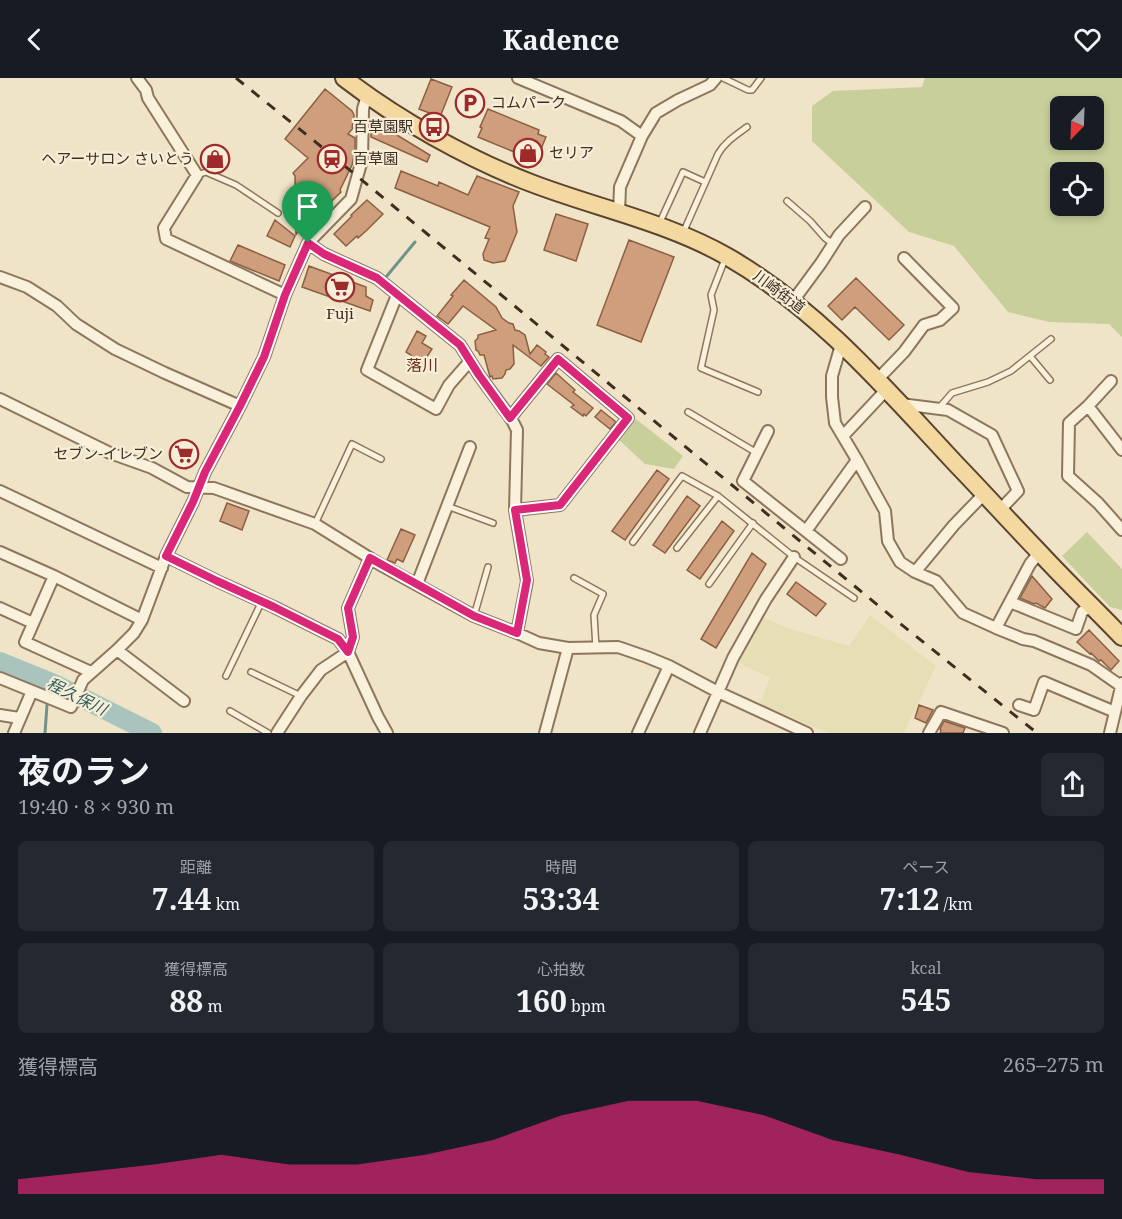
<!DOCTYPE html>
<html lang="ja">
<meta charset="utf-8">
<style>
:root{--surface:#171b24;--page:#242831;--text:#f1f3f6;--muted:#9ea1a6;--accent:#db2777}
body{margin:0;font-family:"Noto Serif","Noto Sans JP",serif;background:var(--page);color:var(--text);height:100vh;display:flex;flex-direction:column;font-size:22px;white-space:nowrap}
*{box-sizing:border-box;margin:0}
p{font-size:20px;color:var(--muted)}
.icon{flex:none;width:33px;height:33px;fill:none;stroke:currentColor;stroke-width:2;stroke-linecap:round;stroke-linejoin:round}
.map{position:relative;height:655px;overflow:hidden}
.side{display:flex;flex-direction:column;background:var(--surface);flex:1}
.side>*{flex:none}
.needle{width:39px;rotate:203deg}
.controls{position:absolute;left:1050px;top:18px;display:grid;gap:12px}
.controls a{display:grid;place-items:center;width:54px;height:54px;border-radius:9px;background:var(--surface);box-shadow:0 3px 9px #0003;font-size:30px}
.pin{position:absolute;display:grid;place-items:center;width:51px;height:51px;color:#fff;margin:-62px -26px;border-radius:50% 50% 50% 0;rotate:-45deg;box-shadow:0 0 6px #0007}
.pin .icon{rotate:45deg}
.round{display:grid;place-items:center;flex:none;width:63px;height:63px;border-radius:9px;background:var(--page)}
.headline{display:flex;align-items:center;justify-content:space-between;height:102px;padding:0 18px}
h1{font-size:33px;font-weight:700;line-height:45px}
.metrics{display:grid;grid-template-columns:repeat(3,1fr);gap:9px;height:102px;padding:6px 18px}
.metrics div{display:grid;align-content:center;border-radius:9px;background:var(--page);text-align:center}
.metrics b{font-size:30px;font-weight:700}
.metrics small{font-size:16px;font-weight:400}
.metrics p{font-size:16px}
.chart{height:168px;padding:12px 18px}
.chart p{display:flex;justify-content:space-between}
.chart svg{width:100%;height:108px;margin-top:6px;fill:var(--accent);opacity:.7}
header{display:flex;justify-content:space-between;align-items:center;height:78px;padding:0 18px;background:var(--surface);font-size:27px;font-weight:700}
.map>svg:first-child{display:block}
.farmland{fill:#e6deb5}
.green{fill:#c9cf9b;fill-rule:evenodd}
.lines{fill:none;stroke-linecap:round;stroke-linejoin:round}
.stream{stroke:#6f938a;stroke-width:3}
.river{stroke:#a9c4bc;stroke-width:20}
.building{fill:#cf9f7d;stroke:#8d5f41;stroke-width:1.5}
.service-casing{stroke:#8d765c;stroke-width:8}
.minor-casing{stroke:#8d765c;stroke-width:14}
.primary-casing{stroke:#5b4430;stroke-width:20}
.service{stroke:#faf1dc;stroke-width:5}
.minor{stroke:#faf1dc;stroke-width:10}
.primary{stroke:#f3d9a0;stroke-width:16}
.rail{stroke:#3d2e20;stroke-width:3;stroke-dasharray:10 10;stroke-linecap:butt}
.route-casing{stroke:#fff;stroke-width:12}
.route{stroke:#db2777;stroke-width:8}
.labels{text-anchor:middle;stroke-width:4.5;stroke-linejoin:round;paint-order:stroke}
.poi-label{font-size:15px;fill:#3d2e20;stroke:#f7eed8;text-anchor:start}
.street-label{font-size:15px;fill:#3d2e20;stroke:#f7eed8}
.neighbourhood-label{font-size:16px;fill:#6b2e1e;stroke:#f7eed8}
.water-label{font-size:16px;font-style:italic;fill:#2f5d5a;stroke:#f7eed8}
</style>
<header><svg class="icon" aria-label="back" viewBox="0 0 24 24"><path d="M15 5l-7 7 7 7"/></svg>Kadence<svg class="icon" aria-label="heart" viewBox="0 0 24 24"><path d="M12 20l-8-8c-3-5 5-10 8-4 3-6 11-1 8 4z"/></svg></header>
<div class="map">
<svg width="1122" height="655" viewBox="0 0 1122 655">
<rect width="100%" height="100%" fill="#f0e4c8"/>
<!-- farmland -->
<path class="farmland" d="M870 537 936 588 904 655H828L760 626 770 600 739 585 764 540 794 552 849 568Z"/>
<!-- green -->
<path class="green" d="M925 0H1122V259L1109 246 1049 244 1008 234 954 168 909 154 812 63V28L833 13 922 9ZM1060 28H1094V62H1060ZM1060 94H1094V128H1060Z
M636 341 683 378 674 391 645 386 619 362Z
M1087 454 1122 491V532L1110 529 1062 478Z"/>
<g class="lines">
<!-- stream -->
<path class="stream" d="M386 199 415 164
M49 612 50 604
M45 655 47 627"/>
<!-- river -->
<path class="river" d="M0 584 54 606 152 655"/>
</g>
<!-- building -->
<path class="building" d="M431 1 452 9 440 39 419 31Z
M325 11 352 33 354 37V41L352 49 353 50 348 56 355 60V74L352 87 340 112 341 114 306 148 302 144 296 157 295 98 293 95 308 80 285 61Z
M488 31 539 52 538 56 546 59 536 83 478 59 482 50 480 49Z
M377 45 430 77 427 84 371 59V47Z
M401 93 438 108 439 104 468 117 477 98 519 114 513 128 517 154 505 183 493 185 484 182 483 176 489 161 485 160 490 149 395 110Z
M367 122 383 136 367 152 358 160 357 158 346 168 334 156 352 138 351 137Z
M556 136 588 146 576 183 544 172Z
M275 142 295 158 290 169 267 158Z
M629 162 674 179 641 264 597 247Z
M238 167 285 187 279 203 230 183Z
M309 188 366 209V218L373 222 370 233 302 209Z
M856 200 904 247 889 262 855 229 842 242 828 228Z
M464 202 496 229 502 240 509 245 513 246 515 252 519 253 525 257 530 276 537 267 546 274 545 276 549 279 541 288 513 267 514 286 510 291 506 292 505 296 502 300 493 301 492 298 490 299 484 277H480L478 273 476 272 475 263 478 260V257L496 252 463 228 448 246 437 238 453 218 451 217Z
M417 253 426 258 422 265 432 271 423 285 406 274Z
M556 295 575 312 573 314 593 330 586 338 584 336 583 338 571 329 574 327 547 306Z
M601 332 616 344 610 351 595 339Z
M184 362 196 368 186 391 174 385Z
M657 392 669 401 625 462 612 453Z
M687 418 700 428 665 475 653 467Z
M227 425 249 433 242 452 220 443Z
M722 443 734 453 700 501 687 492Z
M401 451 415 457 403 484 397 481 395 485 387 482Z
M752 475 766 486 716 570 701 561Z
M1032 498 1052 521 1045 530 1036 525 1034 526 1020 520Z
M796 504 826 526 816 538 787 516Z
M1089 552 1119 583 1111 592 1101 582 1099 583 1091 575 1090 576 1077 564Z
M919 627 933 632 926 645 915 640Z
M944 643 965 650 963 655H940L941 652 940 651Z"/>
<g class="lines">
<!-- service casing -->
<g class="service-casing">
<path id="service" d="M723 0 748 12H752L761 0
M197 97 206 94 236 107 278 135
M787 123 810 143 825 160 833 166
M660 144 683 94 705 104
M683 155 718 76C725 64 736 57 747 49
M725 181 711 217 714 232 701 290 758 314
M1030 278 1050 302
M939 330 952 315 988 304 1011 293 1051 261
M688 334 757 375
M447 428 493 445
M315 446 352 366 381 381
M633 464 682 398 718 418 794 479 854 520
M677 470 718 418
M574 500 603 516 594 537 596 570
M709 506 753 445
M474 538 488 489
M251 594 301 618
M226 598 262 523
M230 633 268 655"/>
</g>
<!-- minor casing -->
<g class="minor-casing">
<path id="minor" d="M137 0 146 12 148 20 197 97 164 150 166 161 285 217
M518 0 621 43 642 58
M619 135 620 109 642 58 656 35 678 22 710 7 716 0
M308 165 324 176 377 200 460 267 479 297 512 342 517 352 515 432 527 503 517 555 539 565 568 570 618 569 647 579 669 588 718 614 807 655
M0 199 27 209 57 228 76 246 115 271 165 295 240 328
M397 217 367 292 436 331 449 307 470 283
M793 223 821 185 839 157 865 129
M877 302 904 274 924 247 940 242 953 230 904 180
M1111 303 1088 328 1069 345 1068 398 1098 425 1122 452
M0 321 110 375 152 390 187 409 214 410 315 446 381 487 474 538 517 555
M901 326 948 332 992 357 1018 413 1000 432
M1088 328 1122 372
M510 340 558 281 628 340 560 427 515 432
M768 353 743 403 841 481
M843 358 887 311
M857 382 885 433 888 463 900 484 915 494 936 503 963 535 996 550 1023 561 1034 563 1091 587 1121 608
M0 413 162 490
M806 453 857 382 835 345 832 319V298L841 267
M0 474 54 498 142 542
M166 478 217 503 274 529 338 561 348 574 321 592 301 618 277 655
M370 480 348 530 353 559 348 574 378 639 387 655
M915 494 954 447 984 416
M54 498 25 564 91 594
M417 506 470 369
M1010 524 1076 551 1082 534 1091 527
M0 530 33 545
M996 550 1030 486 1039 475
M117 572 184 623
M0 600 32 613
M1019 627 1034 632 1044 604 1115 634
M0 637 19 640
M14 655 32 613 71 629 83 602 117 572 134 555 142 542 166 478 193 424 205 394 240 328 264 279 285 217 308 165 351 121 362 82 363 31 367 17
M545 655 568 570
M638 655 669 588
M700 655 733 580 766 521 794 479
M929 655 941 634 1003 655
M1110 655 1122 605"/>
</g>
<!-- primary casing -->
<g class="primary-casing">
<path id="primary" d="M344 0C397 41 468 81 531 105 596 130 667 144 728 179 818 231 886 311 956 386 984 415 1012 446 1040 475 1067 504 1095 531 1122 559"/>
</g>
<!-- service -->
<use href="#service" class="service"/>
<!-- minor -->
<use href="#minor" class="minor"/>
<!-- primary -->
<use href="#primary" class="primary"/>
<!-- rail -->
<path class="rail" d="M236 0 318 66 897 543 1037 655"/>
</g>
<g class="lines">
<!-- route casing -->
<g class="route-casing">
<path id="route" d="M308 165 324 176 377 200 460 267 479 297 510 340 558 281 628 340 560 427 515 432 527 502 517 555 474 538 370 480 348 530 353 559 348 574 338 561 274 529 217 503 166 478 193 424 205 394 240 328 264 279 285 217Z"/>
</g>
<!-- route -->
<use href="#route" class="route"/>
</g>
<!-- icons -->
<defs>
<g id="parking-ring" transform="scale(1.5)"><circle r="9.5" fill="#f7eed8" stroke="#9e2a2b" stroke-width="1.5"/><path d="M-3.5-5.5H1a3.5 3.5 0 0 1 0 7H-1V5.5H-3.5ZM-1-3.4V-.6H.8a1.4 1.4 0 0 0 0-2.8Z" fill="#9e2a2b"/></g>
<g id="bus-ring" transform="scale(1.5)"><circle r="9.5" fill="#f7eed8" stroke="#9e2a2b" stroke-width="1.5"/><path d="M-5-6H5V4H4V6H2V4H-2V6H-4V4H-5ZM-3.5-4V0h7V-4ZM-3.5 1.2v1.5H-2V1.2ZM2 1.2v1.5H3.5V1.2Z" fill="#9e2a2b"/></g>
<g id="shop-ring" transform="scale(1.5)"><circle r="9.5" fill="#f7eed8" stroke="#9e2a2b" stroke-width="1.5"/><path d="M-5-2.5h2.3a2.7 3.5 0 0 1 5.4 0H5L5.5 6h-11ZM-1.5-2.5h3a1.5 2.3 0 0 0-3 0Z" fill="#9e2a2b"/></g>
<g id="station-ring" transform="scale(1.5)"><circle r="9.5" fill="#f7eed8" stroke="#9e2a2b" stroke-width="1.5"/><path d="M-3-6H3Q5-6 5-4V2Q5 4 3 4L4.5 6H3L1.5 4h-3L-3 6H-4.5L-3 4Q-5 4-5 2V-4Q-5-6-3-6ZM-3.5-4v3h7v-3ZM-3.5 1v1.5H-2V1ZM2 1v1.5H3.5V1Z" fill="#9e2a2b"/></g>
<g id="supermarket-ring" transform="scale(1.5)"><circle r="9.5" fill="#f7eed8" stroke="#9e2a2b" stroke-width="1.5"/><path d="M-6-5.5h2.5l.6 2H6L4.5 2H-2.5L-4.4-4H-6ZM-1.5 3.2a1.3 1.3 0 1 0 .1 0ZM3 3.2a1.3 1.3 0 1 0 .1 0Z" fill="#9e2a2b"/></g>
</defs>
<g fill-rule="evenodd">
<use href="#parking-ring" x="470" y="25"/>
<use href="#bus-ring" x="434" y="49"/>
<use href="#shop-ring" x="528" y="75"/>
<use href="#shop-ring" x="215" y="81"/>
<use href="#station-ring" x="332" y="81"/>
<use href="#supermarket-ring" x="340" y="209"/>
<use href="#supermarket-ring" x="184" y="376"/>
</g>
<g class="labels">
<!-- poi labels -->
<g class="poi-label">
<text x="491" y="30">コムパーク</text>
<text x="413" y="54" text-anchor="end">百草園駅</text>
<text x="549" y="80">セリア</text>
<text x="194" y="86" text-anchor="end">ヘアーサロン さいとう</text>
<text x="353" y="86">百草園</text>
<text x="340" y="241" text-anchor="middle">Fuji</text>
<text x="163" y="381" text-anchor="end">セブン-イレブン</text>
</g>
<!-- street labels -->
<g class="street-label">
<text transform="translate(779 214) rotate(37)" y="5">川崎街道</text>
</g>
<!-- neighbourhood labels -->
<g class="neighbourhood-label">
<text x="422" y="293">落川</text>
</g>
<!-- water labels -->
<g class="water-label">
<text transform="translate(77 618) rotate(26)" y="6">程久保川</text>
</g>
</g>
</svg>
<div class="controls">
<a><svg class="needle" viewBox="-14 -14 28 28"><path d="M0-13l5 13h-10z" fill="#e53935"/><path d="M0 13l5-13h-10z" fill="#9ea1a6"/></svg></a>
<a><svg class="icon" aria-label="locate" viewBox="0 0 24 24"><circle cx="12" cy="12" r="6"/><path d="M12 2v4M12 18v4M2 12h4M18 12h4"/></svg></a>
</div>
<div class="pin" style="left:308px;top:165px;background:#1e9e55"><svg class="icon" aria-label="arrive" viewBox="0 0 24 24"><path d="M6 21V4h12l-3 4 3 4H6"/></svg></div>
</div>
<section class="side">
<div class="headline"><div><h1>夜のラン</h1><p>19:40 · 8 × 930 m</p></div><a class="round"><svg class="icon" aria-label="share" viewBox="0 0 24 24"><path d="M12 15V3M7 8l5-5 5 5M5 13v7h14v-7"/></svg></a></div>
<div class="metrics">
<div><p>距離</p><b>7.44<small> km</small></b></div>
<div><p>時間</p><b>53:34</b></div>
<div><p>ペース</p><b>7:12<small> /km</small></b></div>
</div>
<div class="metrics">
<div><p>獲得標高</p><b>88<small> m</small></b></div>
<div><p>心拍数</p><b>160<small> bpm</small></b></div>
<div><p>kcal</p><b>545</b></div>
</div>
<div class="chart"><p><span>獲得標高</span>265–275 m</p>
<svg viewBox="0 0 160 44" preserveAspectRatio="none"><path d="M0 44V38L10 35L20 32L30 28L40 32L50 32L60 28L70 22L80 12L90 6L100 6L110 12L120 22L130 28L140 35L150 38L160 38V44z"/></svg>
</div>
</section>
